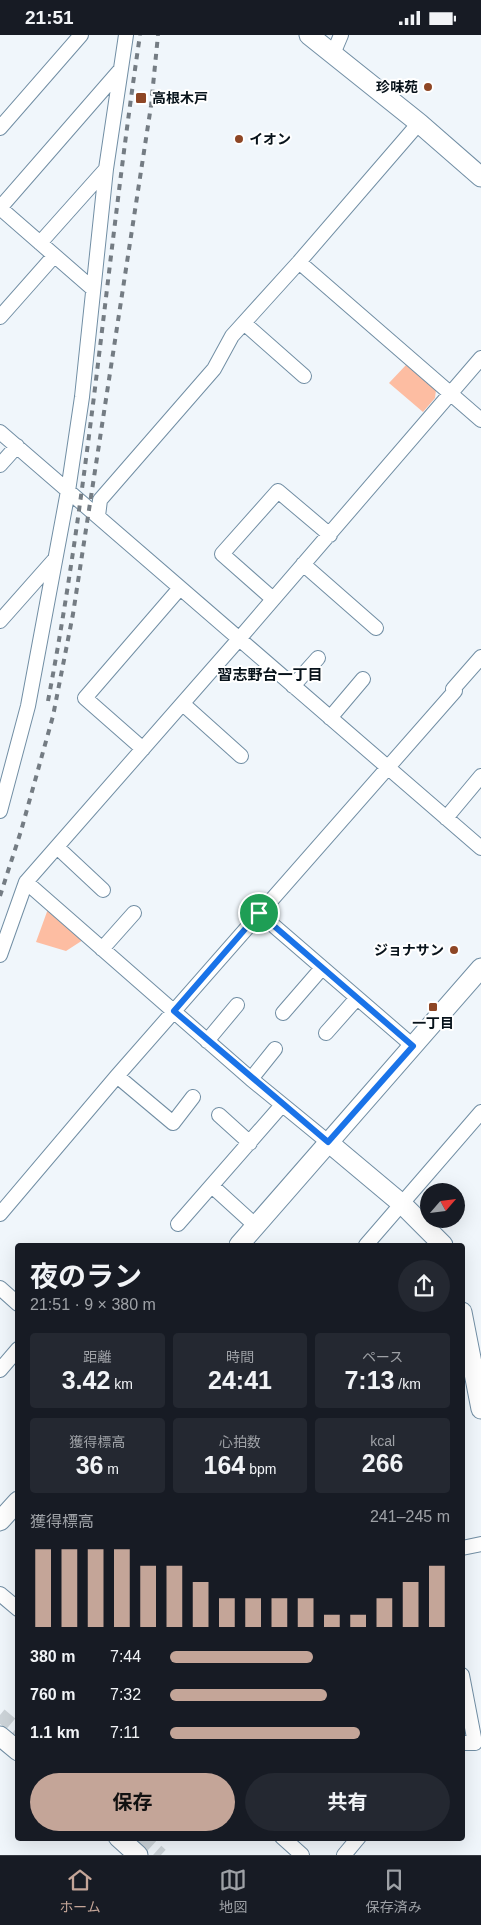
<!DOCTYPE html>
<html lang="ja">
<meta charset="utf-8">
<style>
:root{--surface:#171b24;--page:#242831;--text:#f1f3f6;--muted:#9ea1a6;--line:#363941;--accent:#c4a598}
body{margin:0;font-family:Arial,"Noto Sans JP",sans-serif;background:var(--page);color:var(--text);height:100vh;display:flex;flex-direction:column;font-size:19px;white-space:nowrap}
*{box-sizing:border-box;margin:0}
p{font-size:16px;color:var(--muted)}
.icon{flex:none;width:28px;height:28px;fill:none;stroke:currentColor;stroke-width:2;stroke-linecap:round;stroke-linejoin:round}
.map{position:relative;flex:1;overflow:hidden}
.sheet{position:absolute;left:15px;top:1208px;width:450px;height:598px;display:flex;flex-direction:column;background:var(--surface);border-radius:5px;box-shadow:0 5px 20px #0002}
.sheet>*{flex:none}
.needle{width:32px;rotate:62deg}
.buttons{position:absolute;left:420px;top:1148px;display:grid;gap:10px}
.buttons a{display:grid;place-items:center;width:45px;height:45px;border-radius:50%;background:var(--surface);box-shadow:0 5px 20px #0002;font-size:25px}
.pin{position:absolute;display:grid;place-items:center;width:42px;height:42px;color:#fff;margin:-21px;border:2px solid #fff;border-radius:50%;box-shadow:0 1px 5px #0007}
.round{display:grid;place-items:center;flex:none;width:52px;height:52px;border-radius:26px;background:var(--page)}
.summary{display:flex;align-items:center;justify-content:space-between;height:85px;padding:0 15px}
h1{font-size:28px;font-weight:700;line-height:38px}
.stats{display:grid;grid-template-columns:repeat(3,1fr);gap:8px;height:85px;padding:5px 15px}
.stats div{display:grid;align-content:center;border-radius:5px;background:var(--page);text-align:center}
.stats b{font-size:25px;font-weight:700}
.stats small{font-size:14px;font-weight:400}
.stats p{font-size:14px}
.chart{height:140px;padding:10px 15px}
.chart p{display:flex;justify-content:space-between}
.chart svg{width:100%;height:90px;margin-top:5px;stroke:var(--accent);stroke-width:6}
.cta{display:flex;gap:10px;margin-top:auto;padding:10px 15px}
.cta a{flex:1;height:58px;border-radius:30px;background:var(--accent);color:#111;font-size:20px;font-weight:700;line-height:58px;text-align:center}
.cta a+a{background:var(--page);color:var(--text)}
ul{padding:0 15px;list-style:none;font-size:16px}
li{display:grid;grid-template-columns:80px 60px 1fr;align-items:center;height:38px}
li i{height:12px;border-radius:6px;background:var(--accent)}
.status{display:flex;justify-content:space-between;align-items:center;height:35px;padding:0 25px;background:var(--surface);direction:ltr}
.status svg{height:14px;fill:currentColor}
.menu{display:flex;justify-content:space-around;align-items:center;height:70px;border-top:1px solid var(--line);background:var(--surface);font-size:14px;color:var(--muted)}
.menu a{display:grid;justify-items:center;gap:2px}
.menu .selected{color:var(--accent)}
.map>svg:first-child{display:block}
.green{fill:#fdbda2}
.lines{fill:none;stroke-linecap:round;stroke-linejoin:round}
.street-tunnel{stroke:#cdd4d9;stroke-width:14;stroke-dasharray:14 7;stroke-linecap:butt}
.street-casing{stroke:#718ea4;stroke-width:16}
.secondary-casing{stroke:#718ea4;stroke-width:21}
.street{stroke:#fff;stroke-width:14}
.secondary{stroke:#fff;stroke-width:19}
.rail{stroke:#747c83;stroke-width:4;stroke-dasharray:6 6;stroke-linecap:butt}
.route-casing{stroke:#fff;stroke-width:10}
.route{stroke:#1a73e8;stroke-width:6}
.poi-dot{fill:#8e4625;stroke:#fff;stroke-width:2}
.labels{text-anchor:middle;stroke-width:4;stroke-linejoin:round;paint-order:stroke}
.poi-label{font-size:14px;font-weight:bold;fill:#07121a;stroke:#fff;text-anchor:end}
.neighbourhood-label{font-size:15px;font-weight:bold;fill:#07121a;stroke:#fff}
</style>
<div class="status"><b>21:51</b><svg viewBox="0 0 49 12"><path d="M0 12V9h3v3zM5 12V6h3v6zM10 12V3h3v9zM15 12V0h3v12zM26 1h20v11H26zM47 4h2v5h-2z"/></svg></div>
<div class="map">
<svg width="481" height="1820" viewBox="0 0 481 1820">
<rect width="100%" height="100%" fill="#f0f6fb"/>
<!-- green -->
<path class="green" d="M406 330 436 355 435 363 423 377 389 348Z
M48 874 83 905 66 916 36 907Z"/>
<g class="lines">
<!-- street-tunnel -->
<path class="street-tunnel" d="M0 1680 18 1695
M141 1802 161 1820"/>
<!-- street casing -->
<g class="street-casing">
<path id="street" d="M333 19 341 0
M0 93 81 0
M0 173 121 34
M0 173 93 254
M40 208 106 134
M299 227 481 385
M0 282 54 221
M244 288 304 341
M0 397 481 813
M0 430 17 411
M98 481 100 465 214 334 232 301 299 227 419 88
M303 529 376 593
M273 564 222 519 278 456 330 500
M0 586 55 524
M293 651 318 623
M453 654 481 622
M183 669 241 721
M330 683 363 644
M143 714 85 663 180 553
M0 776 28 671 68 456 82 362 106 134 126 0
M446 783 481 741
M57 812 103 855
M259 878 413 1011
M102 914 134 878
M0 920 26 847
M283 978 322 933
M326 998 357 963
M207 1006 237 970
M117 1041 173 1088 193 1062
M251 1044 275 1014
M219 1080 250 1108
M328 1107 251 1044 26 847 239 604 481 323
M212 1151 256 1191
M0 1179 117 1041 455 656
M178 1189 282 1070
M366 1210 481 1077
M0 1253 18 1269
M0 1335 18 1314
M462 1513 481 1509
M0 1559 18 1574
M462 1640 475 1708H462
M282 1802 302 1820
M344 1820 359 1802"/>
</g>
<!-- secondary casing -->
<g class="secondary-casing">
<path id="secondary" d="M309 0 419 88 481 142
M328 1107 402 1169 443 1210
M239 1210 481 933
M462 1277 481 1374
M0 1486 18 1466
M0 1701 18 1716
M118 1802 138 1820"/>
</g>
<!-- street -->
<use href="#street" class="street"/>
<!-- secondary -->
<use href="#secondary" class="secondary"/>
<!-- rail -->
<path class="rail" d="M48 666C90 446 107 222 140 0
M0 861 21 796 53 681 73 579 151 71 158 0"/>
</g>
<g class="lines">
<!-- route casing -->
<g class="route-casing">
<path id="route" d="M259 878 413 1011 328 1107 174 976Z"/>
</g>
<!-- route -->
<use href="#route" class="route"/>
</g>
<!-- markers -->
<g class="poi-dot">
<circle cx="428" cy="52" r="5"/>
<rect x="135" y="57" width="12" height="12" rx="2.5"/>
<circle cx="239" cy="104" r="5"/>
<circle cx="454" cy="915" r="5"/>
<rect x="428" y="967" width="10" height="10" rx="2.5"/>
</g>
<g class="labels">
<!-- poi labels -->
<g class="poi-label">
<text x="418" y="57">珍味苑</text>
<text x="152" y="68" text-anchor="start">高根木戸</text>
<text x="249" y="109" text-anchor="start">イオン</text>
<text x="444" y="920">ジョナサン</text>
<text x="433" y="993" text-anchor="middle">一丁目</text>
</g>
<!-- neighbourhood labels -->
<g class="neighbourhood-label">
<text x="270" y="645">習志野台一丁目</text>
</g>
</g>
</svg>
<div class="buttons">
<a><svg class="needle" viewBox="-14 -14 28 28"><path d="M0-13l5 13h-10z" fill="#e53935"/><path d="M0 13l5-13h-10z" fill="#9ea1a6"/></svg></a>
</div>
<div class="pin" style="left:259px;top:878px;background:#1e9e55"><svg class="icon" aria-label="arrive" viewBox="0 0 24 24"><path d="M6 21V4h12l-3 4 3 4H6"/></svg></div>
<section class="sheet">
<div class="summary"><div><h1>夜のラン</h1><p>21:51 · 9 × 380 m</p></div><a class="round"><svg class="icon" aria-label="share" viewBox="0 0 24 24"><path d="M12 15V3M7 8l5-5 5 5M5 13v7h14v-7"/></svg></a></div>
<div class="stats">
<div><p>距離</p><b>3.42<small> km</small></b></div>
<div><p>時間</p><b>24:41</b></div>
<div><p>ペース</p><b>7:13<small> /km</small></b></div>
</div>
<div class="stats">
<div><p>獲得標高</p><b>36<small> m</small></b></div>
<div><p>心拍数</p><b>164<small> bpm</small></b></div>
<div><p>kcal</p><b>266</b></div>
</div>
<div class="chart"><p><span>獲得標高</span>241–245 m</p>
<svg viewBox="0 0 160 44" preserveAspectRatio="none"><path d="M5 44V6M15 44V6M25 44V6M35 44V6M45 44V14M55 44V14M65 44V22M75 44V30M85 44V30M95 44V30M105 44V30M115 44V38M125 44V38M135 44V30M145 44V22M155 44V14"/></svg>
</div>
<ul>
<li><b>380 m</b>7:44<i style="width:51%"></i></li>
<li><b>760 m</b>7:32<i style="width:56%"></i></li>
<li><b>1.1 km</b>7:11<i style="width:68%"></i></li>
</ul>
<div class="cta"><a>保存</a><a>共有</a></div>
</section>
</div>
<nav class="menu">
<a class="selected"><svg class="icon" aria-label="home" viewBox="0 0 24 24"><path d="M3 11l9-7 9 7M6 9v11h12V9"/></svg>ホーム</a>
<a><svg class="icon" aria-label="map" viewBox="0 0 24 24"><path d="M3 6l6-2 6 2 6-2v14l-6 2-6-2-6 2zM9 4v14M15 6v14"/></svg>地図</a>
<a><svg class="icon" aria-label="saved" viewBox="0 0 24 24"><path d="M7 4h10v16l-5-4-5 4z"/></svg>保存済み</a>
</nav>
